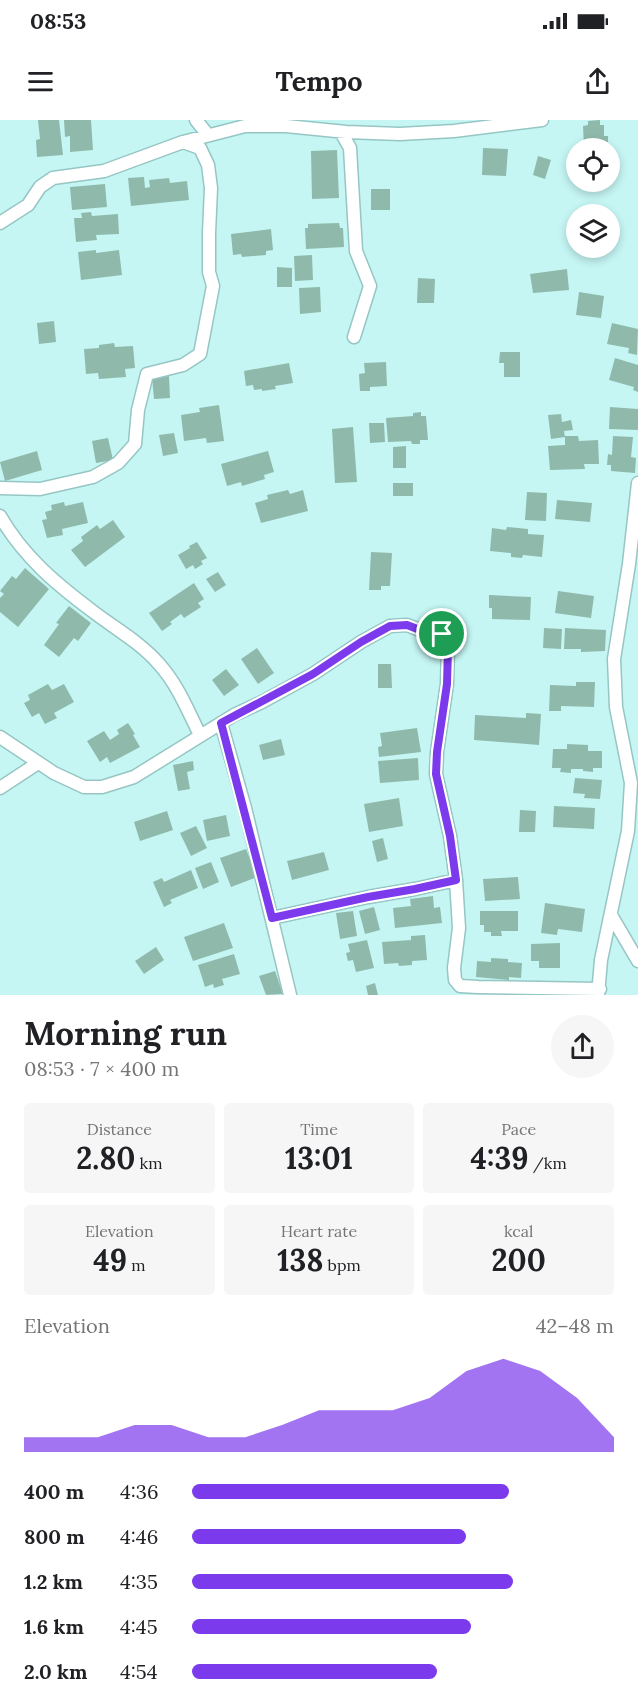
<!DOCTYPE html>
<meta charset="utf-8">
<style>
:root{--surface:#fff;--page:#f6f6f6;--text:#202124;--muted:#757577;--accent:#7c3aed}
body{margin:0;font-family:Lora,serif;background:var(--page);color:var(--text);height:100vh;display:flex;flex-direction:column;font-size:22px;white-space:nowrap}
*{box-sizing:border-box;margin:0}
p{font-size:20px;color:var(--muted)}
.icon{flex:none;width:33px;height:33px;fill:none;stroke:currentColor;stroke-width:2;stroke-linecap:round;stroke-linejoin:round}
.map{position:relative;height:875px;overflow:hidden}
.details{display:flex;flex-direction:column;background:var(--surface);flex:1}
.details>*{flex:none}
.controls{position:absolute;left:566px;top:18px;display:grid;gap:12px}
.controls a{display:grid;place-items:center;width:54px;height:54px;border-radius:50%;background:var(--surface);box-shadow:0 3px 9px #0003;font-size:30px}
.pin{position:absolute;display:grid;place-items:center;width:51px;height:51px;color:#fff;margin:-26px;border:3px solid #fff;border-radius:50%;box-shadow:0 2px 6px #0007}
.round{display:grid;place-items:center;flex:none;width:63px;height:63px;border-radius:32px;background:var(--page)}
.head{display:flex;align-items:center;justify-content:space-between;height:102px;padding:0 24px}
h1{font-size:33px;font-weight:700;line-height:45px}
.stats{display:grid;grid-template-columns:repeat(3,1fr);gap:9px;height:102px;padding:6px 24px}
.stats div{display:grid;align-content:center;border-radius:6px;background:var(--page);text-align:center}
.stats b{font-size:30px;font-weight:700}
.stats small{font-size:16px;font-weight:400}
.stats p{font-size:16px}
.chart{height:168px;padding:12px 24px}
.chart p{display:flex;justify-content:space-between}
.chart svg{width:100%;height:108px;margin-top:6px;fill:var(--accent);opacity:.7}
ul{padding:0 24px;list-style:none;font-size:20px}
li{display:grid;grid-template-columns:96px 72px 1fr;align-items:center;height:45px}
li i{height:15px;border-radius:8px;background:var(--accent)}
.status{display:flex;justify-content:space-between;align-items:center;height:42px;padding:0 30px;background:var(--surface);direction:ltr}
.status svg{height:16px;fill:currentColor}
header{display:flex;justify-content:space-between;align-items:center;height:78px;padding:0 24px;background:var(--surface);font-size:27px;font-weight:700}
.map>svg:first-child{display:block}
.building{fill:#8fbaab}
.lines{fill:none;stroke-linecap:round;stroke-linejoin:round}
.street-casing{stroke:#96c6c4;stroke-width:15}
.street{stroke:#fff;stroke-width:12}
.route-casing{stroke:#fff;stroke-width:12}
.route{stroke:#7c3aed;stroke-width:8}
</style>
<div class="status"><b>08:53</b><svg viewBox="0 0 49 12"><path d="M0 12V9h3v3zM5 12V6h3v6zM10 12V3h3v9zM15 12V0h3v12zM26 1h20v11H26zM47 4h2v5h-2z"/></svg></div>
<header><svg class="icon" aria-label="menu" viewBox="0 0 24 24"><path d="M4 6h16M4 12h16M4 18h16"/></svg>Tempo<svg class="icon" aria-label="share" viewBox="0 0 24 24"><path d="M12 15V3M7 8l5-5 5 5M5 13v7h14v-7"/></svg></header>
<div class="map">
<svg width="638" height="875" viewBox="0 0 638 875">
<rect width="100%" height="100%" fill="#c5f6f4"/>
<!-- building -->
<path class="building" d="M38 0H59L63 35 37 37 36 20 40 19Z
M64 0H91L93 30 70 32V16L65 17Z
M600 0V5H604V16H608V22L604 23 605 28H584L583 6 588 5V1Z
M483 28 508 29 506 56 482 55Z
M337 30 339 78 312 79 311 31Z
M538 36 551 40 545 59 533 55Z
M144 57 145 68 150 67 149 60 169 58 170 63 187 61 189 80 131 86 128 58Z
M105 64 107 87 72 90 70 67Z
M371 69H390V90H371Z
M91 92 92 96 118 94 119 114 96 115 97 120 76 122 74 98H82L81 93Z
M339 103 340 108H343L344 127 306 129 305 108H308V104Z
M271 109 273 130 266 131V135L242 137 241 134 233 135 231 114Z
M96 130V133L119 130 122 155 81 160 78 132Z
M312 135 313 160 295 161 294 136Z
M277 147 292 148V167H277Z
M567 149 569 170 533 173 530 154Z
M418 158 435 159 434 183H417Z
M320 167 321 192 300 194 299 168Z
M579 172 604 176 601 198 576 195Z
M54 201 56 222 39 224 37 203Z
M612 203 638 209 637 235 628 233 629 228 607 224Z
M114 223 115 227 133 226 135 248 125 249 126 257 99 259 98 253 86 254 84 229 99 228V225Z
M500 232H520V257H504V243H499Z
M615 238 638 245V272L633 270 634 267 609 260Z
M386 242 387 266 370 267V271H360L359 254 365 253 364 243Z
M289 243 293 263 275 266 276 269 262 271V269L254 270 253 265 246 266 244 251Z
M169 256 170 278 154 279 152 257Z
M219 285 224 321 207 323 206 318 184 321 181 295 200 292 199 288Z
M610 287 638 289V310L609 309Z
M421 292V296H426L428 320H420V324H412L411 321 388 322 386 298 413 296V293Z
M561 294 562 302 571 300 573 310 564 311 565 317 551 319 548 295Z
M369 303H384L385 322 370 323Z
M353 307 357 362 335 363 332 309Z
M174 313 178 333 163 336 159 315Z
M565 316H578L579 321 598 320 599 344H584L585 349 550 350 548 326 565 325Z
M613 316 633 317 631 337 636 338 635 353 611 351V345H607L608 334 612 335Z
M108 318 113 340 96 343 92 321Z
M406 326V348H393V327Z
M37 331 42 350 5 361 0 342Z
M268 331 274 352 264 355 265 359 242 366 241 362 227 366 221 344Z
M393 363H413V376H393Z
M288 370 290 374 303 370 308 391 261 403 255 383 268 379 267 375Z
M527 372 547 373 546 401 525 400Z
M557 380 592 383 590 402 555 399Z
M64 382 65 386 83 382 88 403 62 409 63 415 47 418 42 400 47 399 45 392 52 390 51 385Z
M113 400 125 417 85 447 71 430 83 421 81 417 97 405 100 409Z
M507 407 528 409V414L544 415 542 437 523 435 522 438 511 437V433L490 431 492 408 506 410Z
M197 422 207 438 201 441 203 444 195 449 193 445 186 449 178 435 190 428 189 426Z
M371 432 392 433 390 466H381V470H369Z
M25 448 49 469 18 507 0 492V478L4 474 0 471 12 456 16 459Z
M218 452 226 465 215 472 206 459Z
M194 463 204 479 198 483 201 487 184 498 181 494 170 502 172 504 162 511 149 493Z
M558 471 594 476 591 498 555 493Z
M489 475 531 477 530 500 492 499V488H489Z
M69 486 91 503 78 521 74 518 59 537 44 525 59 504 56 503Z
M544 508 562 509 561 529 543 528Z
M565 508 606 510 605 531 581 532V529H564Z
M257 528 274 553 258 564 241 539Z
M378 544H391L392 568H378Z
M226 549 239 565 224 576 212 560Z
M576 562H595L594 587 561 586V591H549L550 565 576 566Z
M48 564 52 570 64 564 74 582 54 593 57 598 45 604 39 593 32 597 24 583 30 580 28 575Z
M526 593 541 594 539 625 474 620 475 595 526 598Z
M128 603 135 614 133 615 140 627 110 643 107 637 100 642 87 621 104 611 110 620 119 614 117 610Z
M417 608 421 632 379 637 378 627 382 626 380 613Z
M281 619 285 635 263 640 259 625Z
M567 624 588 625V631H602V648H593V652L583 651V649H571V653L560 652 561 648H552L553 629H567Z
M418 638 419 660 380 663 378 641Z
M193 641 194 650 187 652 190 669 178 671 173 645Z
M575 658 602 660 600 679 584 678 585 674 573 673Z
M399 678 403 706 369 712 364 684Z
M554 686 595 688 594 709 553 707Z
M520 690 536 691 535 712H519Z
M167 691 173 710 140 721 134 702Z
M226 695 230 716 207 721 203 700Z
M196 706 207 728 191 736 180 713Z
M383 718 388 739 377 742 372 721Z
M246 729 257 757 231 767 220 738Z
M324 732 329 750 292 760 287 741Z
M211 742 219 762 203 769 195 748Z
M191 750 198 768 170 780 172 783 164 787 153 762 162 758 164 762Z
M518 757 520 779 485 781 483 759Z
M433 776 434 788 440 787 442 803 395 808 393 788 411 786 410 779Z
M545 783 585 789 582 812 558 809 557 815 541 813Z
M374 787 380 810 365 814 359 791Z
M353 791 357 816 340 819 336 793Z
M480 791H518V811H501L502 816H491V812H484V805H480Z
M224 803 233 828 193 841 184 817Z
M425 815 427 840 412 841V845L399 846 398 843 384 844 382 822 411 820V816Z
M367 820 374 848 356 852 353 840 348 841 346 833 350 832 348 824Z
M560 823V848H539V841H531V824Z
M156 827 164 840 144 854 135 841Z
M234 834 240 854 222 859 224 865 214 868 213 864 205 867 198 845Z
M491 838 508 839V842L522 843 521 858 509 857V860L476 857 477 841 491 842Z
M275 851 283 874 266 875 259 856Z
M375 863 378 875H368L366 866Z"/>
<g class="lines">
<!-- street casing -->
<g class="street-casing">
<path id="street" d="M196 0 208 15
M341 12 350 28 356 131 370 166 354 217
M0 103 28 85 40 67 53 58 104 51 183 22 245 6H286L346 12 400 14 454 11 542 0
M0 368 40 369 93 357 118 343 135 324 138 290 147 254 183 245 200 234 213 166 209 152V113L211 68 208 45 200 28 183 22
M0 396C23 436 55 463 91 490 114 508 140 522 159 544 178 565 188 591 200 615
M221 603 245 688 290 875
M0 617 54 653 84 667H102L134 657 234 595 262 582 313 554 361 522 390 506 407 505 420 510 442 514 448 528 447 564 437 632 436 654 450 716 456 760 459 808 454 848 455 860 460 866 478 867 600 869
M0 668 38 643
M611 795 638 841
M272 798 368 777 415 769 456 760
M598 875 601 840 628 711 631 663 616 587 614 539 629 444 638 363"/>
</g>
<!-- street -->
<use href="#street" class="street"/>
</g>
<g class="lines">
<!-- route casing -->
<g class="route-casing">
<path id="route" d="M407 505 420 510 442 514 448 528 447 564 437 632 436 654 450 716 456 760 415 769 368 777 272 798 221 603 313 554 361 522 390 506Z"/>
</g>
<!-- route -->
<use href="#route" class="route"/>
</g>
</svg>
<div class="controls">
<a><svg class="icon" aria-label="locate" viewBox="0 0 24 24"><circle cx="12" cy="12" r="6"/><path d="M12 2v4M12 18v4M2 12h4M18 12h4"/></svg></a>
<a><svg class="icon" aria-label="layers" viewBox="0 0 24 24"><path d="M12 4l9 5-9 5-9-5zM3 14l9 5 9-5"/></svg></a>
</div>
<div class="pin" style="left:442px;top:514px;background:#1e9e55"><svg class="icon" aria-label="arrive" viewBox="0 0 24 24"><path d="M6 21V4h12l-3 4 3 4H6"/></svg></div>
</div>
<section class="details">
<div class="head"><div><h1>Morning run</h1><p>08:53 · 7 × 400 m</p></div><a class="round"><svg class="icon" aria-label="share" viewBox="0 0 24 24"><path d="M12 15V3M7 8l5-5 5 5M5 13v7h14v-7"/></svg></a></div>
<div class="stats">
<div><p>Distance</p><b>2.80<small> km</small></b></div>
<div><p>Time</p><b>13:01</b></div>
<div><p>Pace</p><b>4:39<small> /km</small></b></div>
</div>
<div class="stats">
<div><p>Elevation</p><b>49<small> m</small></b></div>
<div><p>Heart rate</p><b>138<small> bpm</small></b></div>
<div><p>kcal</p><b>200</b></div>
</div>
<div class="chart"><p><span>Elevation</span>42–48 m</p>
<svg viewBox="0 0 160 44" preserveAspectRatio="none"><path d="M0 44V38L10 38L20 38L30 33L40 33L50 38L60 38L70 33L80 27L90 27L100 27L110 22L120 11L130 6L140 11L150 22L160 38V44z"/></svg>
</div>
<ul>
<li><b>400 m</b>4:36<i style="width:75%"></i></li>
<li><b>800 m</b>4:46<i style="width:65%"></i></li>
<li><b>1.2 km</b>4:35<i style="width:76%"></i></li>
<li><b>1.6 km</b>4:45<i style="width:66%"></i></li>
<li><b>2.0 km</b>4:54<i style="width:58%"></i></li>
</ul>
</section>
